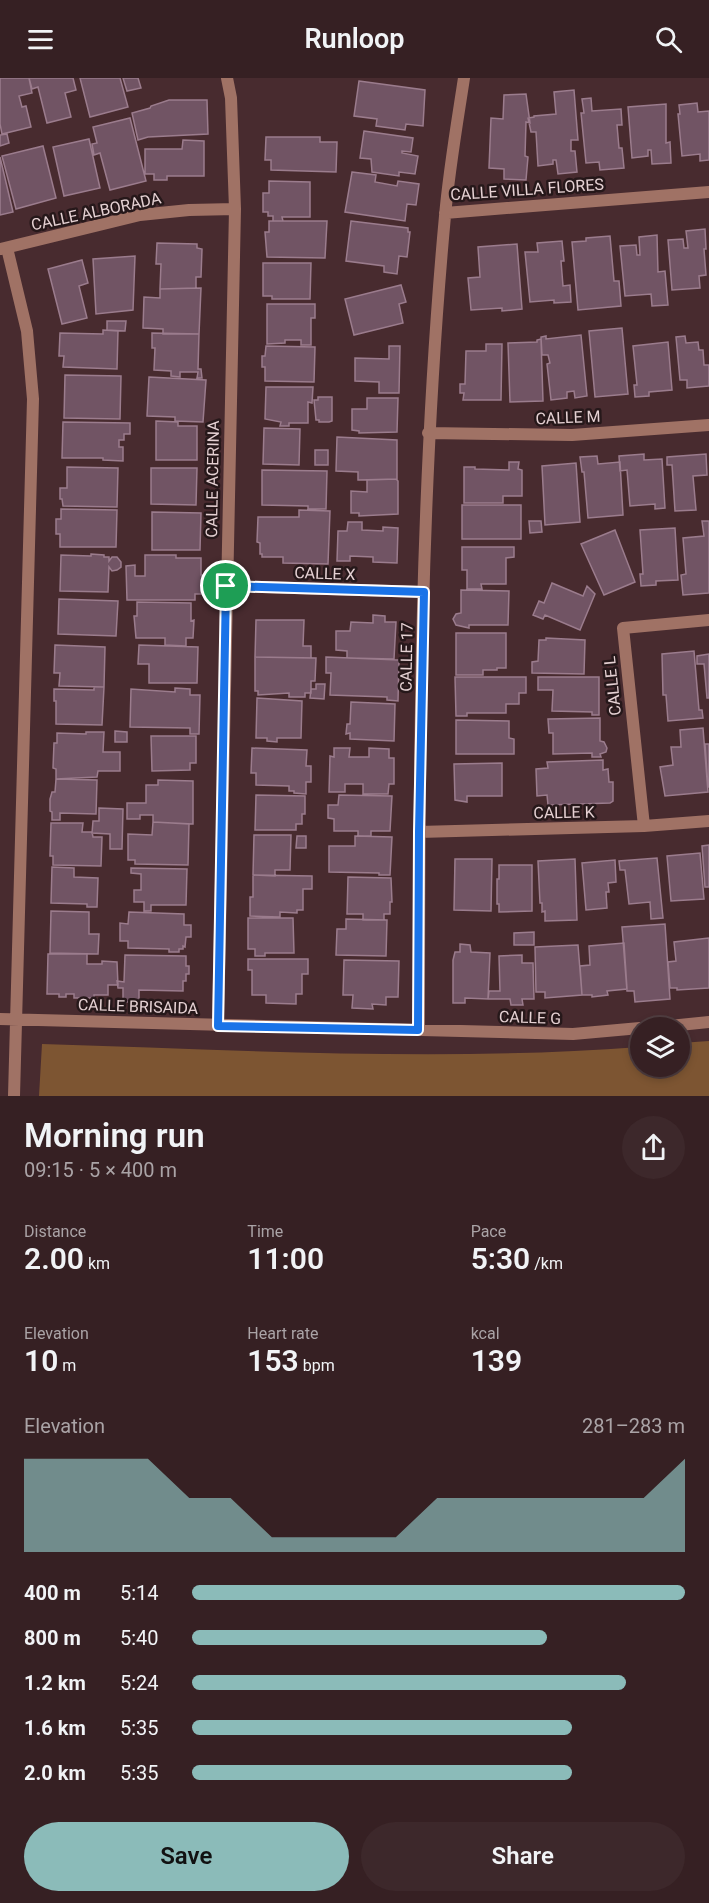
<!DOCTYPE html>
<meta charset="utf-8">
<style>
:root{--surface:#362023;--page:#3d282b;--text:#f1f3f6;--muted:#aaa3a6;--line:#503e41;--accent:#8bbbb9}
body{margin:0;font-family:Roboto,sans-serif;background:var(--page);color:var(--text);height:100vh;display:flex;flex-direction:column;font-size:22px;white-space:nowrap}
*{box-sizing:border-box;margin:0}
p{font-size:20px;color:var(--muted)}
.icon{flex:none;width:33px;height:33px;fill:none;stroke:currentColor;stroke-width:2;stroke-linecap:round;stroke-linejoin:round}
.map{position:relative;height:1018px;overflow:hidden}
.details{display:flex;flex-direction:column;background:var(--surface);flex:1}
.details>*{flex:none}
.buttons{position:absolute;left:630px;top:939px;display:grid;gap:12px}
.buttons a{display:grid;place-items:center;width:60px;height:60px;border-radius:50%;background:var(--surface);box-shadow:0 3px 9px #0003,0 0 0 2px var(--line);font-size:30px}
.pin{position:absolute;display:grid;place-items:center;width:51px;height:51px;color:#fff;margin:-26px;border:3px solid #fff;border-radius:50%;box-shadow:0 2px 6px #0007}
.round{display:grid;place-items:center;flex:none;width:63px;height:63px;border-radius:32px;background:var(--page)}
.overview{display:flex;align-items:center;justify-content:space-between;height:102px;padding:0 24px}
h1{font-size:33px;font-weight:600;line-height:45px}
.figures{display:grid;grid-template-columns:repeat(3,1fr);gap:9px;height:102px;padding:6px 24px}
.figures div{display:grid;align-content:center}
.figures b{font-size:30px;font-weight:600}
.figures small{font-size:16px;font-weight:400}
.figures p{font-size:16px}
.chart{height:168px;padding:12px 24px}
.chart p{display:flex;justify-content:space-between}
.chart svg{width:100%;height:108px;margin-top:6px;fill:var(--accent);opacity:.7}
.cta{display:flex;gap:12px;margin-top:auto;padding:12px 24px}
.cta a{flex:1;height:69px;border-radius:36px;background:var(--accent);color:#111;font-size:24px;font-weight:600;line-height:69px;text-align:center}
.cta a+a{background:var(--page);color:var(--text)}
ul{padding:0 24px;list-style:none;font-size:20px}
li{display:grid;grid-template-columns:96px 72px 1fr;align-items:center;height:45px}
li i{height:15px;border-radius:8px;background:var(--accent)}
header{display:flex;justify-content:space-between;align-items:center;height:78px;padding:0 24px;background:var(--surface);font-size:27px;font-weight:600}
.map>svg:first-child{display:block}
.green{fill:#7d5532}
.building{fill:#715464;stroke:#9b7c8d;stroke-width:1.5}
.lines{fill:none;stroke-linecap:round;stroke-linejoin:round}
.street{stroke:#a07265;stroke-width:12}
.route-casing{stroke:#fff;stroke-width:12}
.route{stroke:#1a73e8;stroke-width:8}
.labels{text-anchor:middle;stroke-width:5;stroke-linejoin:round;paint-order:stroke}
.street-label{font-size:16px;fill:#e5d1d3;stroke:#26181a}
</style>
<header><svg class="icon" aria-label="menu" viewBox="0 0 24 24"><path d="M4 6h16M4 12h16M4 18h16"/></svg>Runloop<svg class="icon" aria-label="search" viewBox="0 0 24 24"><circle cx="10" cy="10" r="6"/><path d="M15 15l6 6"/></svg></header>
<div class="map">
<svg width="709" height="1018" viewBox="0 0 709 1018">
<rect width="100%" height="100%" fill="#482b2f"/>
<!-- green -->
<path class="green" d="M709 963V1018H39L42 966C241 972 441 984 640 969V988H680V965Z"/>
<!-- building -->
<path class="building" d="M0 0H29L32 15 19 18 22 29 26 28 31 49 2 56 0 46Z
M29 0H73L76 12 65 15 71 39 47 45 38 9 32 11Z
M80 0H120L128 29 90 39Z
M123 0H138L141 10 127 13Z
M359 3 425 12 423 48 406 46 405 52 376 48 377 41 354 38Z
M574 12 578 62H571V73H575L577 94 558 96 556 82H553V86L538 88 536 54H531L528 40 534 39V38L556 36 554 14Z
M526 16 530 45 526 44 525 78 528 79 526 102 504 101V91L489 90 491 40 503 41 504 17Z
M591 20 592 33 621 31 622 47H617L619 70H622L624 90 600 92 599 84 586 85 581 35H584L582 21Z
M169 22H207L208 56 148 59 138 62 132 35 150 30 151 28Z
M697 25 698 34 709 33V82L700 83V76L682 78 678 36H680L679 27Z
M666 26V65L670 64 671 85 652 86 651 72H648V78L632 80 628 29Z
M130 40 146 103 110 112 100 75 94 77 92 66 97 65 93 49Z
M364 53 413 60 411 74 402 73V75L418 78 415 96 399 94V98L372 94 371 81 360 80Z
M7 56 9 65 0 68V57Z
M266 59H320V64H337L336 94 271 92V82H265Z
M89 61 100 110 64 118 53 69Z
M183 62 204 63V98H167V102H154V96H145V71H182Z
M43 68 56 120 16 131 2 78Z
M0 79 13 134 0 137Z
M352 94 376 97 375 104 397 108 398 103 419 106 416 127 407 126 405 143 345 134Z
M269 103 310 104V139H282L283 143H273V138H268V134H263V115H269Z
M269 143H327L325 180 267 179 265 154H269Z
M351 143 408 150V154H410L407 179 399 178 397 196 384 194V188L346 183Z
M705 151 706 171H704L706 197 699 198 700 210 672 212 668 162 683 161 684 170H688L686 153Z
M657 157 658 194 665 193 668 227 652 228 651 216 625 218 620 168 636 167 637 177H640L639 159Z
M610 158 614 203H619L621 228 578 232 572 164 586 163V160Z
M562 163 564 183H561L563 208 570 207 571 224 554 225V222L530 224 525 174H538L537 165Z
M157 165 197 166V170L202 171 201 199H196V210L160 211 161 186H156Z
M517 166 522 231 502 233V230L471 232 468 200 480 199 478 169Z
M135 178 133 232 96 236 93 181Z
M82 182 88 205 79 208 87 240 62 246 48 191Z
M263 185H311L310 221H272V218H263Z
M401 207 406 224 399 226 403 245 354 257 345 221Z
M201 210 199 256H163V251L143 250 144 219 160 220V211Z
M267 226H315V240H311V267H301V262H285V265L267 266Z
M107 243H126L125 253 107 252Z
M622 250 628 316 595 319 589 253Z
M103 252 118 253 117 291 63 289 64 278H59L60 255 103 256Z
M152 255 199 256 198 291H201L202 300H197L198 294H180V299L171 298V293L154 292 155 270H152Z
M581 257 587 318 575 320 574 313 567 314V320L551 322 547 286 550 285 548 277H542L541 259 546 258V261Z
M685 258 686 265 698 264 699 272H703L704 287H709V308L687 310V302H680L676 259Z
M541 261 543 323 510 324 508 265 537 264V262Z
M668 264 672 312 649 314V318L635 319 634 307H637L633 268Z
M486 266H502L501 322H463L464 315H460V306H465L466 273H486Z
M266 268 315 269 314 304 265 303V289H262V278H265Z
M389 268H400L399 315H379V304L355 303V280L389 281Z
M65 297 121 298 120 341 64 340Z
M149 299 206 302 203 344 175 343V339L147 338Z
M266 309H313L312 325 308 324V345H289V348H280L281 344 265 341Z
M318 319H332V343L329 344H319V342H316L314 322H318Z
M367 320H398L397 354 359 355V353L352 352V331H367Z
M156 343 178 344V348H197V382H156Z
M63 344 130 345V356H124V362H119V369H123V383L103 382V380H62Z
M264 350 300 351 299 387 263 386Z
M337 359 397 362V401L358 402V394L336 393Z
M315 372H328V387H315Z
M644 376V382L662 381 665 430 655 431V426L630 428 627 392 620 393 619 378Z
M706 376 707 397 693 398 696 432 675 433 672 387H667V379Z
M597 378 598 386 620 384 623 437 588 440 584 394H582L580 379Z
M509 384H519L518 391 522 392V418H503V425H464V389H475V391L509 392Z
M576 385 580 444 545 447 542 388Z
M67 389 118 390 117 429 63 428 62 421H60V410H67Z
M151 390H197L196 427 151 426Z
M262 392 327 393 326 431H308V428L262 427Z
M396 401 398 403V436L359 438V435H351V413L367 414V402Z
M462 427H521V461H462Z
M61 431 117 432 116 469H60V456H56V441H61Z
M299 432 330 433 328 486 283 485V479H262V476H260V465L257 464 258 439H299Z
M152 434 201 435 200 472H152Z
M529 443H541L542 454 530 455Z
M702 443H709V515L683 517 681 497 686 496 683 460 704 458Z
M348 444H362V452L383 453V449L398 450 397 485 373 484V479L350 478V483H337L338 453H347Z
M675 450 678 502 656 503V507L641 508 640 496H643L640 452Z
M615 452 635 504 604 517 581 466Z
M462 469H514V479L506 480V506H481L482 511H467V492H462Z
M91 476 104 477V479H109V483L112 479H117L121 484V489L117 492 112 493 109 489 108 514 60 513 61 477 91 478Z
M145 477H176V480H201V497H204V506H201V516H195V522H127L126 488 135 487V498H145Z
M552 505 583 518 587 508 595 516 580 552 545 537 543 541 533 537 539 523 544 525Z
M461 512 509 513 508 547H469V550L456 547 453 541 456 536 461 535Z
M59 521 118 523 116 558 58 556Z
M137 524 191 525V543L194 542 193 560H186V568L165 567V560H136L134 538H137Z
M373 537 385 538V544H396L394 581 347 580V573L336 572V553H350L351 544 373 545Z
M256 542H304L303 568H311V580L255 579Z
M456 555H506V590H497V592H483V597H456Z
M546 560 585 562 584 596 532 595V584L538 583 539 562H546Z
M55 567 105 569 104 609 59 608 60 595H54Z
M139 567 198 569 197 605H149V586H138Z
M694 573 699 632H702L703 640 668 643 666 617H663L662 576Z
M709 576V620H707L704 586H697V578Z
M255 579 316 580 315 603H311V615H305V619H289V615L258 617V613H255Z
M326 579 399 582 398 623 387 622V619L330 617 331 595H326Z
M455 599H526V615H519V626H506V635H467V638H456Z
M538 599H599V637H592V634L552 633 553 612H538Z
M316 606H325L324 621 310 620 311 611H316Z
M94 609H104L102 647 56 646V623H54V611L94 612Z
M175 610 190 611V617H200L199 656H190V650L130 649 131 611 175 614Z
M257 620 302 623 301 660H277V664L267 663V660H256Z
M351 624 395 626 394 663 350 661V655L346 656 347 646H350Z
M600 640V663L604 664 607 670 606 674 600 676 601 679H592V675L553 676V655H549L548 641Z
M456 642 509 643V660L514 661V676H456Z
M703 650 708 714 665 718 660 689 673 687 671 669H681L680 652Z
M115 653 127 654V664H115Z
M86 654H104L103 674H120V693H98L97 699 56 701V691L53 690 54 665H57V655L86 656Z
M151 658H196V685H190V692L152 693Z
M705 666H709V709H708Z
M252 670 307 672 306 688H311V704H306V716L294 715V713H289V708L256 707V695H251Z
M334 670H350L349 679H369V670L389 671V680H394V706H389L388 716H363V706H345V714H329L330 678 334 679Z
M603 682V692L608 691 609 704H613V723L610 725 548 727 547 717 537 718 536 691 548 690 547 684Z
M502 685V718H467V724L455 722 454 686Z
M56 701 97 702 96 736 60 735V742H52V734L50 733V721L52 714H55Z
M158 702 193 703V746L153 744V737H140V741H127V725H146V707H158Z
M256 717 305 718V736H302V746H296V752H255Z
M339 717 392 718 390 753H371V758H358V753H334V741L328 740V727H338Z
M99 730 123 731 122 771H110V756L92 755 93 743H99Z
M153 744 189 746 188 787 135 786V782H128V756L152 757Z
M51 745H83L82 754H92L93 759H102L101 788 53 787V778H50Z
M254 757H291L290 792H275V798L253 797Z
M297 758H306V770H296Z
M355 758 392 759 390 797H379V795L329 794V768H355Z
M709 767V809H705L702 768Z
M700 775 704 821 671 823 667 778Z
M657 780 663 840 651 841 650 824 629 826 625 792H620L619 783Z
M455 781H492L491 833 454 832Z
M575 781 577 842 545 843V833L542 834V825H540L538 783Z
M615 782 616 804 608 805 609 814H606L607 830 586 832 582 785Z
M499 787H532V833L499 834V826H497V801H499Z
M52 789 74 790V799L98 800 97 829H87V826L51 825Z
M131 790 187 791 186 827H151V833H144V824H134V812H141V796L131 795Z
M253 797 312 798V811H303V832H297V835L280 834V839L250 838V819H253Z
M348 799 391 800 392 824H390V836H384V842H363V836H347Z
M51 833 89 834V856H99L98 876 50 875Z
M129 834 184 836V847H191V859H186L185 869 183 868V871H179V874H169V871L128 870V863H120V845L128 846Z
M248 840H293L294 875H265V878H255V871H248Z
M346 841 387 842 386 878 336 877 337 851H346Z
M665 846 670 921 635 924 634 913H627L622 849Z
M534 854V867H514V855Z
M709 860V910L677 912V910H670L668 884 676 883 674 864Z
M624 865 627 911 607 913 608 917 592 919V917H582L580 888 590 887 589 868Z
M460 866 470 867 471 874 490 875 488 921 465 920V925H453V882L455 874H460Z
M578 867 582 917 545 920V914H536L535 869Z
M48 876H87V886H102V883L117 884 118 907H108V917H94V920H74V916H66V919H59V916H47Z
M125 877 186 878V888H189V896H186V903H183V913L139 912V924H123V910H118L117 903 124 904Z
M522 877V885H533L534 921H522L523 927H511L510 921H488L489 913H500L499 878Z
M248 881H308V896H302V916H296V926L266 925V917H252V892H248Z
M344 882 399 883 398 919H386V927L372 926 373 931 352 930 353 917H343Z"/>
<g class="lines">
<!-- street -->
<path class="street" d="M445 135 709 114
M7 170 27 253 33 321 14 1018
M1 171 140 137 189 132 235 131
M428 355 572 357 709 347
M226 508 424 514
M644 748 623 550 709 542
M419 754 644 748 709 743
M0 941 573 956 640 950
M218 948 235 131 231 20 227 0
M650 950 709 944
M419 952C419 680 420 408 445 138 449 92 457 46 464 0"/>
</g>
<g class="lines">
<!-- route casing -->
<g class="route-casing">
<path id="route" d="M226 508 424 514 419 754 418 952 218 948Z"/>
</g>
<!-- route -->
<use href="#route" class="route"/>
</g>
<g class="labels">
<!-- street labels -->
<g class="street-label">
<text transform="translate(527 111) rotate(-4)" y="6">CALLE VILLA FLORES</text>
<text transform="translate(96 133) rotate(-12)" y="6">CALLE ALBORADA</text>
<text transform="translate(568 339) rotate(-2)" y="6">CALLE M</text>
<text transform="translate(212 401) rotate(-89)" y="6">CALLE ACERINA</text>
<text transform="translate(325 495) rotate(2)" y="6">CALLE X</text>
<text transform="translate(406 579) rotate(-89)" y="6">CALLE 17</text>
<text transform="translate(612 608) rotate(-96)" y="6">CALLE L</text>
<text transform="translate(564 734) rotate(-1)" y="6">CALLE K</text>
<text transform="translate(138 928) rotate(2)" y="6">CALLE BRISAIDA</text>
<text transform="translate(530 939) rotate(2)" y="6">CALLE G</text>
</g>
</g>
</svg>
<div class="buttons">
<a><svg class="icon" aria-label="layers" viewBox="0 0 24 24"><path d="M12 4l9 5-9 5-9-5zM3 14l9 5 9-5"/></svg></a>
</div>
<div class="pin" style="left:226px;top:508px;background:#1e9e55"><svg class="icon" aria-label="arrive" viewBox="0 0 24 24"><path d="M6 21V4h12l-3 4 3 4H6"/></svg></div>
</div>
<section class="details">
<div class="overview"><div><h1>Morning run</h1><p>09:15 · 5 × 400 m</p></div><a class="round"><svg class="icon" aria-label="share" viewBox="0 0 24 24"><path d="M12 15V3M7 8l5-5 5 5M5 13v7h14v-7"/></svg></a></div>
<div class="figures">
<div><p>Distance</p><b>2.00<small> km</small></b></div>
<div><p>Time</p><b>11:00</b></div>
<div><p>Pace</p><b>5:30<small> /km</small></b></div>
</div>
<div class="figures">
<div><p>Elevation</p><b>10<small> m</small></b></div>
<div><p>Heart rate</p><b>153<small> bpm</small></b></div>
<div><p>kcal</p><b>139</b></div>
</div>
<div class="chart"><p><span>Elevation</span>281–283 m</p>
<svg viewBox="0 0 160 44" preserveAspectRatio="none"><path d="M0 44V6L10 6L20 6L30 6L40 22L50 22L60 38L70 38L80 38L90 38L100 22L110 22L120 22L130 22L140 22L150 22L160 6V44z"/></svg>
</div>
<ul>
<li><b>400 m</b>5:14<i style="width:100%"></i></li>
<li><b>800 m</b>5:40<i style="width:72%"></i></li>
<li><b>1.2 km</b>5:24<i style="width:88%"></i></li>
<li><b>1.6 km</b>5:35<i style="width:77%"></i></li>
<li><b>2.0 km</b>5:35<i style="width:77%"></i></li>
</ul>
<div class="cta"><a>Save</a><a>Share</a></div>
</section>
